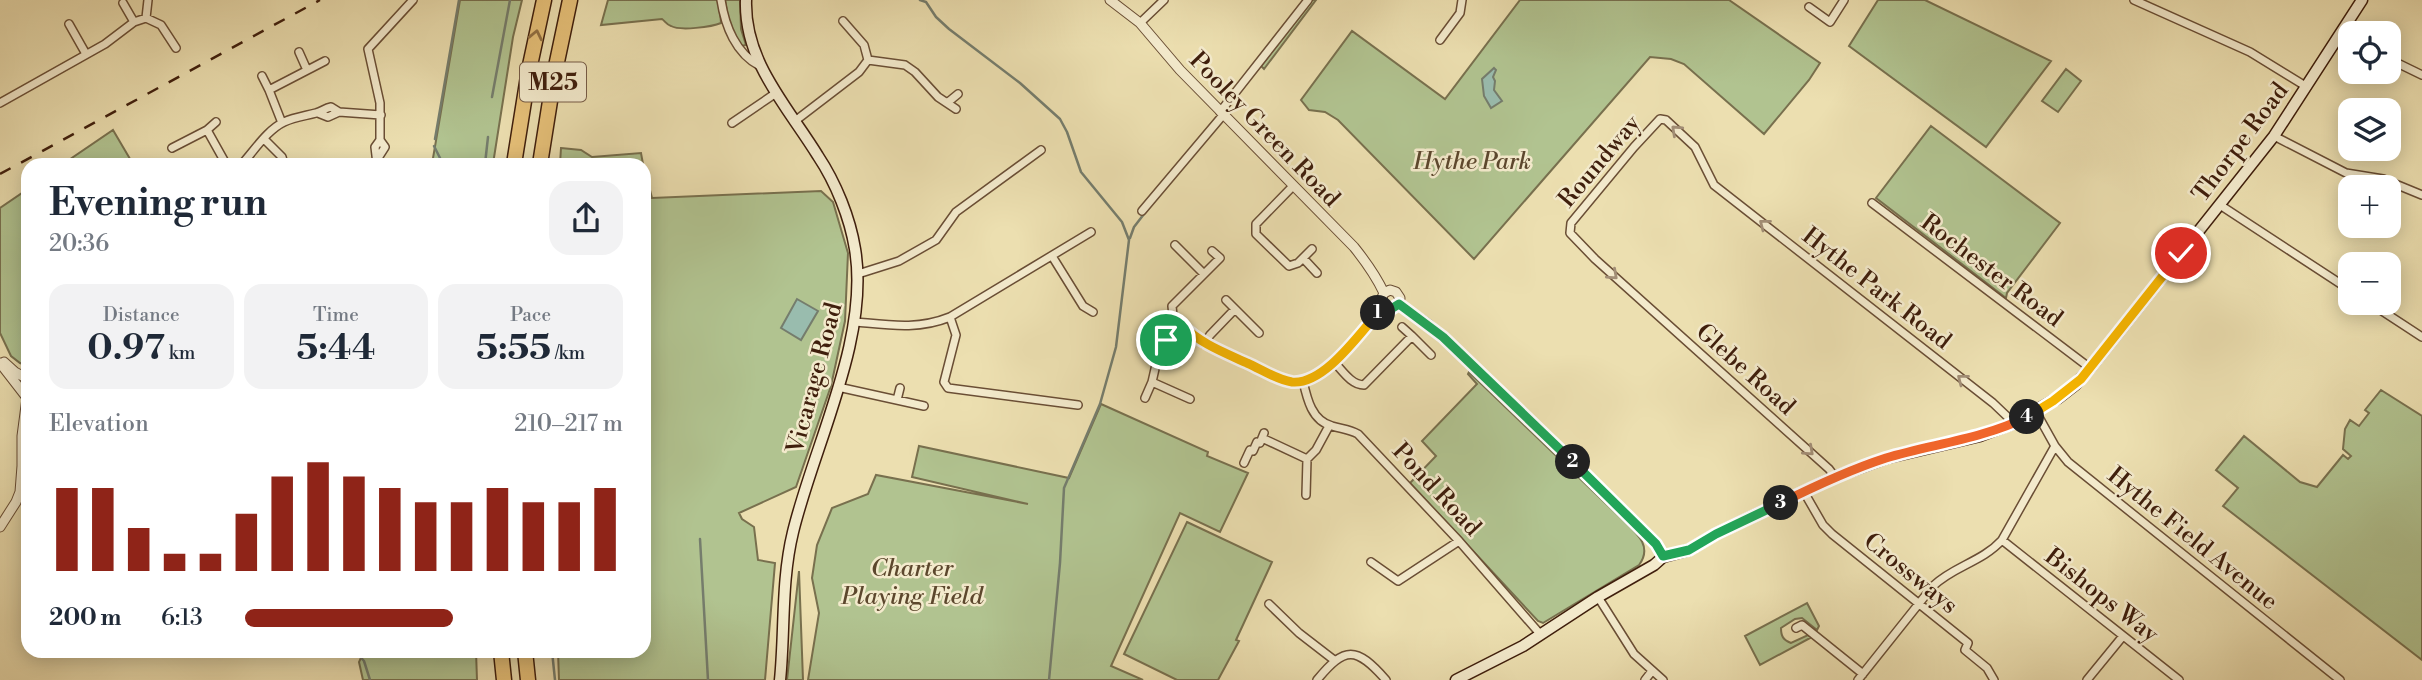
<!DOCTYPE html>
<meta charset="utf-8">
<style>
:root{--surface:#fff;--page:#f2f2f3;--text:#1f2937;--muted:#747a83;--accent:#8f2418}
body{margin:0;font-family:"Libre Bodoni",serif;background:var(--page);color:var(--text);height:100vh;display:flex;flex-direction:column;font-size:26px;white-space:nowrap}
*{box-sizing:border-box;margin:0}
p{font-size:23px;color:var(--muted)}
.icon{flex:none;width:38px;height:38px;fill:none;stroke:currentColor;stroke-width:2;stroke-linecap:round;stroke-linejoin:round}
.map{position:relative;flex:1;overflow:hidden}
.panel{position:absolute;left:21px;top:158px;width:630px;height:500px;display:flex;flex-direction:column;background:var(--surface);border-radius:21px;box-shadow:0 4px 18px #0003}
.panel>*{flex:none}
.controls{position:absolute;left:2338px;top:21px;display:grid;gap:14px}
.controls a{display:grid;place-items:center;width:63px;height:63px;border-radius:14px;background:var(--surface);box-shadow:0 4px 18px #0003;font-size:35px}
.pin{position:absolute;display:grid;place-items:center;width:60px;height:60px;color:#fff;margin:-30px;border:4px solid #fff;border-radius:50%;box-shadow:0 2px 7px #0007}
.km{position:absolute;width:35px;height:35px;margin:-18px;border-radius:50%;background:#222;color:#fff;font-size:19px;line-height:35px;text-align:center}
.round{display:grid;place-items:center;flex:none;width:74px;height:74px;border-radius:21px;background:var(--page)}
.head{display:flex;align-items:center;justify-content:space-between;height:119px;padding:0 28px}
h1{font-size:38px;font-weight:700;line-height:52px}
.stats{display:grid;grid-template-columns:repeat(3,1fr);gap:10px;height:119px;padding:7px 28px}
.stats div{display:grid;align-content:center;border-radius:18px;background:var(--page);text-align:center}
.stats b{font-size:35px;font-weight:700}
.stats small{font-size:19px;font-weight:400}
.stats p{font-size:19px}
.chart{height:196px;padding:14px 28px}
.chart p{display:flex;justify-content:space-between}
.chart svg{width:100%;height:126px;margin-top:7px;stroke:var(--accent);stroke-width:6}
ul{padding:0 28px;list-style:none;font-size:23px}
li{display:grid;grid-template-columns:112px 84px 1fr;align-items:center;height:52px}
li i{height:18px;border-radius:9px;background:var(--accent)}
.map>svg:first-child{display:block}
.green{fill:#b1c390;stroke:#78704e;stroke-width:2}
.water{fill:#99bcae;stroke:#757d6d;stroke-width:2}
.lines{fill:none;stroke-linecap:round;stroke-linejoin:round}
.stream{stroke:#757d6d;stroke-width:2.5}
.minor-casing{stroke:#6a4e35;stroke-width:10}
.tertiary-casing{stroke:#6a4e35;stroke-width:11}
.secondary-casing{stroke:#3f1e0c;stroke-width:13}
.motorway-casing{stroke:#3f1e0c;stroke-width:17}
.minor{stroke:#f3eacc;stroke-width:7}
.tertiary{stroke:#f3eacc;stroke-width:9}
.secondary{stroke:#f3eacc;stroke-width:10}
.motorway{stroke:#e6c078;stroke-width:14}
.rail{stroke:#3f1e0c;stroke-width:2.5;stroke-dasharray:12 12;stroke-linecap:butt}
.oneway{stroke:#926f42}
.oneway2{stroke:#a28e76}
.split-1-casing{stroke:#fff;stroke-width:14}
.split-2-casing{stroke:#fff;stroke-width:14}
.split-3-casing{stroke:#fff;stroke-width:14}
.split-4-casing{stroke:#fff;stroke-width:14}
.split-5-casing{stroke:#fff;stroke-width:14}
.split-1{stroke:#f5b400;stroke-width:9}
.split-2{stroke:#22a559;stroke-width:9}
.split-3{stroke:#22a559;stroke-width:9}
.split-4{stroke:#f0652b;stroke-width:9}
.split-5{stroke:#f5b400;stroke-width:9}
.labels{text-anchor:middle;stroke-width:5;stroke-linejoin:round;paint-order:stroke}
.shield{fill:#f3eacc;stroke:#755b46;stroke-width:2}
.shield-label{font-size:23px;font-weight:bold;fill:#3f1e0c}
.street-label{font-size:24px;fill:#3f1e0c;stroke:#f3eacc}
.park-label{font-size:24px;font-style:italic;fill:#5c472d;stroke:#f3eacc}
</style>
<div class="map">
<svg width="2422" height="680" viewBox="0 0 2422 680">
<rect width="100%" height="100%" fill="#ecdfb0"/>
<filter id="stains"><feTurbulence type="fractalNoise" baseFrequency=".00286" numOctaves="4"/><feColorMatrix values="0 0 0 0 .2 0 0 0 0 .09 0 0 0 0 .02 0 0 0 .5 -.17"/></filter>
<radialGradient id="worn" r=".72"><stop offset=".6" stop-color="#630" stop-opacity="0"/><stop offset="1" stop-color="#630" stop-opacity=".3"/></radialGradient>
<!-- green -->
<path class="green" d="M460 0H522L513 37 493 164H432Z
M608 0H719L721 23C712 27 680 31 671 26 667 25 665 21 662 19L601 25Z
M725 0H740L741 29 746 45 741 46 729 24Z
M1311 0H1316L1264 69 1261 66Z
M1520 0H1729L1820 63 1809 80 1764 134 1684 64 1671 59 1650 57 1474 259 1338 120 1325 112 1309 110 1301 100 1352 31 1445 99Z
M1878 0H1925L2051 61 1986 147 1849 46Z
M2066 69 2081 81 2058 112 2042 101Z
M1931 126 2060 223 2007 293 2006 298 1876 198Z
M113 130 133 164H63Z
M561 148 581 150 592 157 641 153 643 164H560Z
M644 167 652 198 821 191 833 202 848 253 845 321 831 386 796 487 739 513 742 519 754 527 758 560 775 563 765 680H559L558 651H644Z
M28 189V366L20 363 11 356 0 333V208Z
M1469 372 1621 518C1634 531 1654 545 1639 565L1543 623 1538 621 1410 483 1436 456 1422 441 1477 384 1468 374Z
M2381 390 2422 416V660L2223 506 2238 488 2216 470 2244 436 2300 482 2317 487 2343 455 2348 459 2351 456 2343 449 2345 429 2350 420 2359 426 2369 413 2365 410Z
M1101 404 1208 452 1207 456 1248 473 1220 532 1180 513 1111 666 1143 680H808L819 613 812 578 817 545 832 508 868 494 876 475 1028 504 912 477 919 446 1069 478Z
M1187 522 1272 562 1236 640 1239 641 1218 680H1177L1124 654Z
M799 571 803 680H787Z
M1807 603 1819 626 1817 630 1802 618 1795 619 1781 628C1781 636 1783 640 1791 643L1808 635 1812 637 1760 665 1745 636Z
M364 651H476L477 680H363L359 662Z"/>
<!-- water -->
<path class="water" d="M1494 68 1496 70 1493 77 1495 81 1494 90 1502 101 1491 108 1484 96 1482 79Z
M797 299 818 311 801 340 781 328Z"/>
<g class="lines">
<!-- stream -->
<path class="stream" d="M920 0 926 2 936 17 949 29 1020 83 1060 119 1067 132 1081 172 1122 222 1129 240 1116 347 1100 404 1064 488 1060 563 1049 680
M492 97 510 0
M435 139 459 0
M434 146 443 164
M485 164 488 137
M1130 238 1134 227 1144 214
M700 539 708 680
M355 651 364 661 370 680
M552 651 555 680"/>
<!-- minor casing -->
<g class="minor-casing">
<path id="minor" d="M721 0C725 26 736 54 760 66
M2134 0 2250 52 2307 87
M123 3 134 22
M1809 7 1830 22 1844 0
M146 18 148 0
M1140 23 1164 0
M69 24 86 54
M1440 40 1460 13 1462 0
M299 52 307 70
M2389 59 2422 75
M868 60 905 65 915 72 938 97 956 109
M262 76 269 90
M0 103 105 44 134 22 146 18 161 25 176 48
M947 103 958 94
M1220 112 1308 0
M318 113 328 117 339 112
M795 121 859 72 868 60 864 45 843 21
M282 123 269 90 325 61
M732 123 776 93
M207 130 226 164
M2274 136 2346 173 2383 179 2422 195
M264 139 282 157 284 164
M172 148 207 130 216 122
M378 158 385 147 380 140V103L368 49 413 0
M242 164C254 151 267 130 284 122 295 117 305 116 316 113 321 112 325 108 331 107L339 112 381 115
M377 164 375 147 380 140
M1293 186 1256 224V234L1289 266 1298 263 1312 249
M1872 203 2090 368
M2220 205 2350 290
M1142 211 1223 115
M1175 245 1204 274
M1212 251 1220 258 1172 306 1173 316 1204 344 1288 381 1295 382 1312 378 1334 362 1385 306
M1052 256 1083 306 1093 312
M1303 258 1317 273
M858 274 899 261 936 240 956 212 1041 150
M1226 300 1235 309
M2370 303 2422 337
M950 317 956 335 944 382 948 388 1078 405
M856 322C889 325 918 330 950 317L1091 232
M1182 325 1160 347 1152 382 1190 399
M1402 327 1412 336
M1204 344 1210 335 1235 309 1259 333
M1334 362C1342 370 1351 385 1364 385L1412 336 1431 355
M1303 381C1307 399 1312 421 1332 426 1342 429 1349 429 1358 434L1459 541 1541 635
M838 387 924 406
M1145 398 1152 382
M897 400 900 388
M2036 412 2055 446 2068 462 2340 680
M1262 438 1307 459 1306 495
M1307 459 1316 450 1329 426
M1244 463 1250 450 1253 451 1257 442 1260 443 1264 433
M1835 477 1829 469 1595 259 1570 233 1571 223 1634 147 1660 119 1666 120 1695 147 1714 185 1993 403 2014 423
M1804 492 1823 525 1832 534 1968 643 1965 650 1987 668 1994 680
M2002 540 2179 680
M1371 562 1398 581 1459 541
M1598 597 1634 654 1663 680
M1269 604 1299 633 1334 660
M1796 628 1802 625 1863 674
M1317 680C1345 646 1356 646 1386 680
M1645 680 1652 671
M1858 680 1933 586C1954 566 1982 562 2002 540L2055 446
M2087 680 2123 636"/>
</g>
<!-- tertiary casing -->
<g class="tertiary-casing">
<path id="tertiary" d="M1110 0 1140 23 1180 70 1354 247C1366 262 1376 276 1384 293L1381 300 1383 305 1391 309 1399 304
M1384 293 1390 290 1396 292 1400 298 1399 304
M1399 304 1428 324 1488 379 1656 544 1663 557
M4 362 15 372 28 379
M0 363 28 399
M0 527 16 502 20 492 22 466V436L27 398"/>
</g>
<!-- secondary casing -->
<g class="secondary-casing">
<path id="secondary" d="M746 0C744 62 788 107 818 156 836 183 850 218 855 249 870 338 814 445 793 532 781 581 785 631 780 680
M1456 680 1523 646 1598 597 1654 565 1663 557 1689 550 1716 534 1835 477 1887 458 1980 436 2014 423 2058 398 2076 384 2090 368 2274 136 2362 0"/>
</g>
<!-- motorway casing -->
<g class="motorway-casing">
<path id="motorway" d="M514 164 529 70 544 0
M540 164 554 76 570 0
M501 651 504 680
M525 651 528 680"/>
</g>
<!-- minor -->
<use href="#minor" class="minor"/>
<!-- tertiary -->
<use href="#tertiary" class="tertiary"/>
<!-- secondary -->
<use href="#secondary" class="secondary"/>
<!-- motorway -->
<use href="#motorway" class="motorway"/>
<!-- rail -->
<path class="rail" d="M0 174 320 0"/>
</g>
<!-- one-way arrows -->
<defs><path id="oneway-chevron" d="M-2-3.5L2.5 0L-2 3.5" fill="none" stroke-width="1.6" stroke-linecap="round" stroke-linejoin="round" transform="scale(1.75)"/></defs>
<use class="oneway" href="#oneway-chevron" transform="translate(536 35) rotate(-78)"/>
<g class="oneway2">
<use href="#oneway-chevron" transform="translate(1676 130) rotate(-137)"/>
<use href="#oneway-chevron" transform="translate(1764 224) rotate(-142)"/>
<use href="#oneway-chevron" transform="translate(1613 275) rotate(42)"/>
<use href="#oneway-chevron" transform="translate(1962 379) rotate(-142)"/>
<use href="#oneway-chevron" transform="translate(1809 451) rotate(42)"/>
</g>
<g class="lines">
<!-- split-1 casing -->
<g class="split-1-casing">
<path id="split-1" d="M1166 340 1182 325C1201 344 1223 352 1247 363 1261 369 1277 380 1292 382 1324 385 1359 334 1378 313"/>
</g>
<!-- split-2 casing -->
<g class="split-2-casing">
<path id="split-2" d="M1378 313 1385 306 1391 309 1399 304 1443 337 1573 462"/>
</g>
<!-- split-3 casing -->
<g class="split-3-casing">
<path id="split-3" d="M1573 462 1656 544 1663 556 1689 550 1716 534 1781 503"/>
</g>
<!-- split-4 casing -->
<g class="split-4-casing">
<path id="split-4" d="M1781 503C1815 486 1849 470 1886 458 1933 444 1982 439 2027 417"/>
</g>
<!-- split-5 casing -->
<g class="split-5-casing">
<path id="split-5" d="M2027 417 2053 401 2081 379 2181 253"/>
</g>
<!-- split-1 -->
<use href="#split-1" class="split-1"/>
<!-- split-2 -->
<use href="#split-2" class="split-2"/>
<!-- split-3 -->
<use href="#split-3" class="split-3"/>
<!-- split-4 -->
<use href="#split-4" class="split-4"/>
<!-- split-5 -->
<use href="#split-5" class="split-5"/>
</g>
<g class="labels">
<!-- shield labels -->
<rect class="shield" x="520" y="62.5" width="66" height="39" rx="5"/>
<g class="shield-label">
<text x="553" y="90">M25</text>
</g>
<!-- street labels -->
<g class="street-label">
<text transform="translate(1265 129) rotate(46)" y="8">Pooley Green Road</text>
<text transform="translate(2240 142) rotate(-53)" y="8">Thorpe Road</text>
<text transform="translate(1599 161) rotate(-50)" y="8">Roundway</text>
<text transform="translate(1992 270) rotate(37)" y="8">Rochester Road</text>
<text transform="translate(1877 288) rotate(38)" y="8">Hythe Park Road</text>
<text transform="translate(1746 369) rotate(42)" y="8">Glebe Road</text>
<text transform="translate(814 378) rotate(-75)" y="8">Vicarage Road</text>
<text transform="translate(1437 489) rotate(47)" y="8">Pond Road</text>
<text transform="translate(2193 538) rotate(39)" y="8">Hythe Field Avenue</text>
<text transform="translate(1911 573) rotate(39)" y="8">Crossways</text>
<text transform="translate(2102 595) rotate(38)" y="8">Bishops Way</text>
</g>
<!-- park labels -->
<g class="park-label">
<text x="1472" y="169">Hythe Park</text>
<text x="912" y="576">Charter<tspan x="912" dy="28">Playing Field</tspan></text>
</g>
</g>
<rect width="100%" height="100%" filter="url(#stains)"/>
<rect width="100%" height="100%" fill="url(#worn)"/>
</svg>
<div class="controls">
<a><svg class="icon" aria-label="locate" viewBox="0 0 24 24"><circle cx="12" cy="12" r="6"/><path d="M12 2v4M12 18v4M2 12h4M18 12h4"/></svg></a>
<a><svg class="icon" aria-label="layers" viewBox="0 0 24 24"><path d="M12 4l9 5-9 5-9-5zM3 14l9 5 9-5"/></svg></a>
<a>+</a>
<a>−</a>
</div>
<div class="pin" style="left:1166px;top:340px;background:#1e9e55"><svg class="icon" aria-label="arrive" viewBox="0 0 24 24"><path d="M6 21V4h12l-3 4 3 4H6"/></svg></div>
<div class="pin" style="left:2181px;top:253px;background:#d93025"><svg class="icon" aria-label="check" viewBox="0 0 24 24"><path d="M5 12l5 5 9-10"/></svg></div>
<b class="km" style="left:1378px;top:313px">1</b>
<b class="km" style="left:1573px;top:462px">2</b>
<b class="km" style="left:1781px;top:503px">3</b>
<b class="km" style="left:2027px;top:417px">4</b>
<section class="panel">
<div class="head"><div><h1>Evening run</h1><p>20:36</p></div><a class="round"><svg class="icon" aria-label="share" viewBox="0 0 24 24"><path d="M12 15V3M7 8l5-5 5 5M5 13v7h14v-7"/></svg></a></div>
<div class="stats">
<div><p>Distance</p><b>0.97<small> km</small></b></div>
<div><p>Time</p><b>5:44</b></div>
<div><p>Pace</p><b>5:55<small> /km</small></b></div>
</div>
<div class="chart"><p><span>Elevation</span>210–217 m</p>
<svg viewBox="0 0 160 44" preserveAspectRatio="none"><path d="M5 44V15M15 44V15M25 44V29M35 44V38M45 44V38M55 44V24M65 44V11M75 44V6M85 44V11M95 44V15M105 44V20M115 44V20M125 44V15M135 44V20M145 44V20M155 44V15"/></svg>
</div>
<ul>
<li><b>200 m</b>6:13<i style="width:55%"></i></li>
</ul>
</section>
</div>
